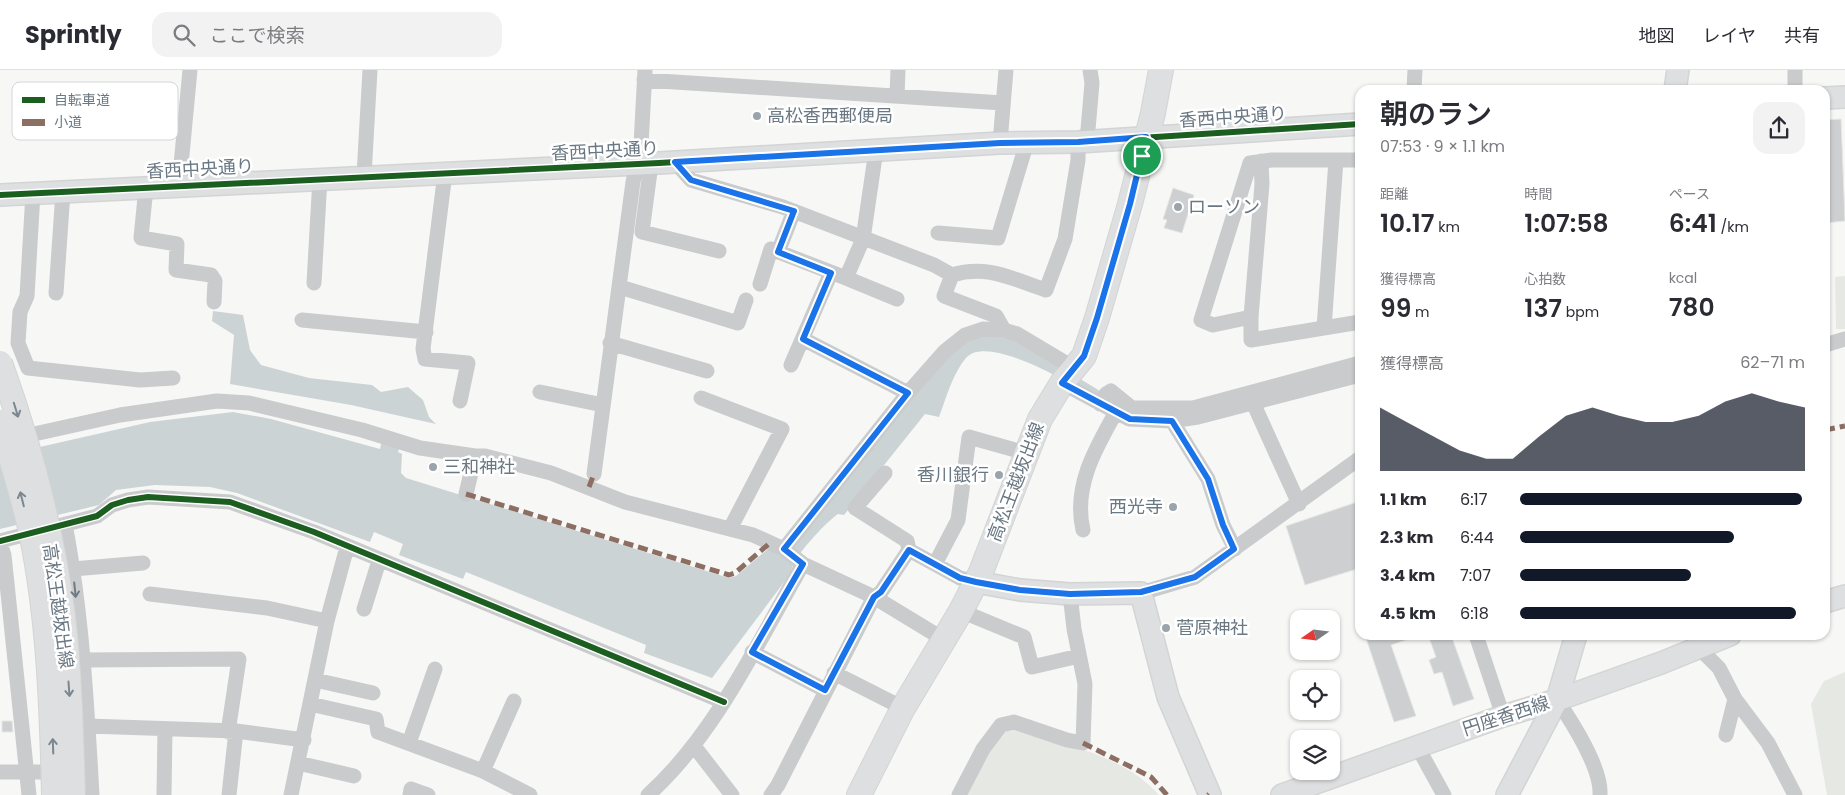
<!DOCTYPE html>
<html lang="ja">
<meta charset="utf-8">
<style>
:root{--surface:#fff;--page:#f2f2f3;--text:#2b2b33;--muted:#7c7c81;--line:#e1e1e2;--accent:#111827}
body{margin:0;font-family:Poppins,"Noto Sans JP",sans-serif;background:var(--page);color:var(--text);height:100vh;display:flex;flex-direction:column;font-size:19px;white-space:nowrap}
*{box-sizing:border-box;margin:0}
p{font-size:16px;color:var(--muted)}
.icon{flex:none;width:28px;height:28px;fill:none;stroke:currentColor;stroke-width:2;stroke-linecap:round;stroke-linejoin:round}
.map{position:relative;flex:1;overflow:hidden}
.sheet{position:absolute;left:1355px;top:15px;width:475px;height:555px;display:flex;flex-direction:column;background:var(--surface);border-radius:15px;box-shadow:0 1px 4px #0004}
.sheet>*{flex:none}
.needle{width:32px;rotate:256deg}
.controls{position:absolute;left:1290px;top:540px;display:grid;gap:10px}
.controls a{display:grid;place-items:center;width:50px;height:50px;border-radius:10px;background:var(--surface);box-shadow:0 1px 4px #0004;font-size:25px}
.pin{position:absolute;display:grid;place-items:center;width:42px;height:42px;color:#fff;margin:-21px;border:2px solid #fff;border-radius:50%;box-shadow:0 1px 5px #0007}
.round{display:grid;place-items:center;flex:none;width:52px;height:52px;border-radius:15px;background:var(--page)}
.overview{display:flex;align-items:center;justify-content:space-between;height:85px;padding:0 25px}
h1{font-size:28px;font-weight:600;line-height:38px}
.figures{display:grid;grid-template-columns:repeat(3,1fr);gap:8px;height:85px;padding:5px 25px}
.figures div{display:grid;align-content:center}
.figures b{font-size:25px;font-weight:600}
.figures small{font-size:14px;font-weight:400}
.figures p{font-size:14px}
.chart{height:140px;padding:10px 25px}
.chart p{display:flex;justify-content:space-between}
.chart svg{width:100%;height:90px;margin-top:5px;fill:var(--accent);opacity:.7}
ul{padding:0 25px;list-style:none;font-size:16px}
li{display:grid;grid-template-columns:80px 60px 1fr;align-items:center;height:38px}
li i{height:12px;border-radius:6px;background:var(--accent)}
header{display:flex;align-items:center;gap:30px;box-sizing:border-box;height:70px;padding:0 25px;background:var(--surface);border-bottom:1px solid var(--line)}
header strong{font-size:24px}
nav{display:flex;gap:28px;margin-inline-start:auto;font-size:18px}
.search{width:350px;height:45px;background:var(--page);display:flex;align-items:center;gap:12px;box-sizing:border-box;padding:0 18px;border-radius:15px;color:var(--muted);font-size:19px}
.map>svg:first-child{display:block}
.green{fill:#e6e8e4}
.water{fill:#ccd3d5}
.building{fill:#cdcfd0;stroke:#e6e6e6}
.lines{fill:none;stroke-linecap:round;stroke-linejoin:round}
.secondary-casing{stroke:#d3d4d4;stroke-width:24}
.primary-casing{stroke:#d3d4d4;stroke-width:26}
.street{stroke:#c9cbcc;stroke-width:15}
.secondary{stroke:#dedfe0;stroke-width:21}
.primary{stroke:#dedfe0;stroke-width:24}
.primary-bridge-casing{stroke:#d3d4d4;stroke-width:26;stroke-linecap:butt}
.primary-bridge{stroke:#dedfe0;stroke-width:24}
.quiet{stroke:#8d6e63;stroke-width:5;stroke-dasharray:10 5;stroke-linecap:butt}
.cycleway-casing{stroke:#fff;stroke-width:9}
.cycleway{stroke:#1b5e20;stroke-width:6}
.oneway{stroke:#7b8791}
.oneway2{stroke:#6f7c87}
.route-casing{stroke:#fff;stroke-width:10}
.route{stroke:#1a73e8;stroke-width:6}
.poi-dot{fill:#9ba4ab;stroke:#fff;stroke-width:2}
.labels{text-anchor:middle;stroke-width:5;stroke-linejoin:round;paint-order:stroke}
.poi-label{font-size:18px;fill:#6a7883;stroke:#fff;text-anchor:start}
.street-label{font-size:18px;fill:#6a7883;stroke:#fff}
.key{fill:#fff;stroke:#d2d6da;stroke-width:1}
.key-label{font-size:14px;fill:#6a7883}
</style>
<header>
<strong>Sprintly</strong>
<div class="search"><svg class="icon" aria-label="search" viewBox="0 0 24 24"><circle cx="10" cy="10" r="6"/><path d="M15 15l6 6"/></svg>ここで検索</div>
<nav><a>地図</a><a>レイヤ</a><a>共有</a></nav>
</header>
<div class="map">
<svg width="1845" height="725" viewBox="0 0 1845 725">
<rect width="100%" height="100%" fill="#f7f7f6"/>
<!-- green -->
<path class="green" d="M1845 206V259H1836L1835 207Z
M1845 602V725H1827L1811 634 1824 611Z
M1017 659C1065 675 1124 685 1159 725H965L1001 660Z"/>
<!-- water -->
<path class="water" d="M213 241 243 245 250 280 261 295 309 308 372 315 381 322 408 317 423 330 429 347 436 354 351 335 230 314 234 265 212 251Z
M989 264 1018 271 1100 321 1095 328C1073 315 988 263 966 288 953 303 946 328 939 347L925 344 844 445 838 444C826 452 790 490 791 503L712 608 644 583 646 575 466 502 463 509 399 485 403 474 374 462 370 472 237 423 210 417 155 415 116 420 99 435 0 459V386L150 352 233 342 271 349 380 379 382 370 400 376 398 382 402 384 401 403 406 408 729 508 736 506 769 478 784 486 945 289 965 272Z"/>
<!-- building -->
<path class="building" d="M1841 49 1845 151 1825 153V50Z
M1173 118 1194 125 1182 163 1164 158 1167 150 1163 149Z
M1360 431V492L1356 494 1357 499 1305 515 1286 456Z
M1365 565H1415V567L1391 575 1416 646 1394 652Z
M1428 565H1451L1474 629 1453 636 1442 602 1434 604 1429 590 1436 587Z
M2 651H12L13 662H2Z"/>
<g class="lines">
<!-- secondary casing -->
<g class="secondary-casing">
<path id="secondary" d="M1675 20 1678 0
M1825 28 1845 27
M0 125 659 93 1000 73 1078 72 1360 54
M976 512 1020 520 1070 524 1141 523 1168 627 1210 725
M1825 532 1845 526
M1282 725 1503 646 1557 630 1661 593 1730 565
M1507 725 1557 630 1576 565"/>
</g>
<!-- primary casing -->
<g class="primary-casing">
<path id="primary" d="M859 725 903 638 961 541 981 502 1040 349 1062 313 1084 286 1097 248 1130 134 1153 43 1161 0"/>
</g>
<!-- street -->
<path class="street" d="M1795 0V20
M644 10 1003 33
M1414 20 1415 0
M897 26 898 0
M1087 71 1092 13 1090 0
M1000 73 1006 0
M876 80 863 169 846 208 897 229
M1360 90H1272L1250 93 1201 250 1213 255 1251 247V270L1360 252
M675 92 691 110 783 137 934 195 952 205
M651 94 642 162 719 181
M445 103 423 279 425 289 468 293 460 331
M364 106 370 0
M179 116 190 0
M146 117 141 168 177 174 176 200 211 205 215 211 214 232
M33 123 27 226 20 242 18 273 28 298 140 310 173 308
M938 163 998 168 1027 72
M778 182 794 141
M314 213 320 108
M760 214 771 179 846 208
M620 217 738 253 746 230
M56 223 63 122
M1251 247 1262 114 1261 91
M302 250 426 262
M1324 258 1336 90
M1004 260 996 246 944 226 952 205C987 194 1012 209 1046 220L1065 169 1078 90V72
M803 269 908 323
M610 273 707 301
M1825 275 1845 269
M791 295 831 203
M1062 313 1129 349 1172 351 1198 347 1360 305
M540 322 603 335
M1250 326 1299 434
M701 328 782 359 731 457
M1100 334 1106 324 1111 321 1132 338H1193L1360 293
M1172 351 1208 409 1223 455 1235 479
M16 368 120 345 217 331 249 333 362 360 420 378 475 386 466 424
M475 386H485L551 403 625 432 753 465 784 479 803 494
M885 403 855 438 907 471 909 480
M594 404 633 112 641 75 645 0
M65 454C82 543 87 635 92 725
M1083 460C1073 417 1095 379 1116 342
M0 471 97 446 112 435 128 430 148 427 230 432 314 462 724 632
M0 473 4 485 29 725
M784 479 908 323 945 281 965 265 983 259 1004 260 1017 264 1074 298
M935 494 958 450 969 367 1026 383
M73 499 143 493
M1141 523 1195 507 1360 388
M150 524 267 538 327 551
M364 539 379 491
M961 541 1024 567 1032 597 1079 586
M1476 565 1503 646
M1698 577 1719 598 1735 629 1768 673 1795 725
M752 582 825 620
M83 590 239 589 228 662
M834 603 903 638
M315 610 373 623
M1557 630C1572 652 1602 699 1600 725
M310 634 376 649 378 662 483 701 530 725
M88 656 236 661 304 670
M1726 665 1735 629
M409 673 435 599
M694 676 732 725
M1417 676 1444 725
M298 693 354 706
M483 701 514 631
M0 702H61
M164 725 165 660
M229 725 236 661
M291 725 327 551 347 477
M410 725 411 719 428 725
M648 725C715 665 758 572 803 494L874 527 881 522 909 480 960 508 976 512
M771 725 778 715 874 527 943 569
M959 725 983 679 1001 655 1014 652 1067 670 1083 673 1085 614 1074 559 1070 524"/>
<!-- secondary -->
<use href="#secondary" class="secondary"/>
<!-- primary -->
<use href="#primary" class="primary"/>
<!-- primary-bridge casing -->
<g class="primary-bridge-casing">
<path id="primary-bridge" d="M0 293C30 376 52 460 63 547 70 606 71 666 73 725
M0 352C11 388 23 425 31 462 49 548 52 638 54 725"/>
</g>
<!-- primary-bridge -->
<use href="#primary-bridge" class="primary-bridge"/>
<!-- quiet -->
<path class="quiet" d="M1825 360 1845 356
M589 417 594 404
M466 424 729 505 735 503 770 473
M1083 673 1151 707 1167 725
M1208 725 1209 724"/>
<!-- cycleway casing -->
<g class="cycleway-casing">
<path id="cycleway" d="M0 125 659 93 1000 73 1078 72 1360 54
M0 471 97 446 112 435 128 430 148 427 230 432 314 462 724 632"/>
</g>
<!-- cycleway -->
<use href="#cycleway" class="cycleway"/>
</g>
<!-- one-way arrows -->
<defs><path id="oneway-shaft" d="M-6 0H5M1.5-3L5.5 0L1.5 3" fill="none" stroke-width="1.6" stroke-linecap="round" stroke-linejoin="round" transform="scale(1.25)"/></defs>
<g class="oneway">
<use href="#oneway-shaft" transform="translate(16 340) rotate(73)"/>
<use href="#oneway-shaft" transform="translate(22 429) rotate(-104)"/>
<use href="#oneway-shaft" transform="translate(69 619) rotate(86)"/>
<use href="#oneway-shaft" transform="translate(53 676) rotate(-92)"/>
</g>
<use class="oneway2" href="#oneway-shaft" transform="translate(75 520) rotate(84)"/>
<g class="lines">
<!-- route casing -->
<g class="route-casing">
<path id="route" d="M1146 67 1130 134 1097 248 1084 286 1062 313 1130 349 1172 351 1208 409 1223 455 1234 479 1195 507 1141 522 1070 524 1020 520 976 512 960 508 909 480 881 522 874 527 825 620 752 582 803 494 784 479 908 323 803 269 831 203 778 182 794 141 691 110 675 92 1000 73 1078 72Z"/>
</g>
<!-- route -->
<use href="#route" class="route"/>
</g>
<!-- markers -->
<g class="poi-dot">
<circle cx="757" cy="46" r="5"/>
<circle cx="1178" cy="137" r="5"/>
<circle cx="433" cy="397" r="5"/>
<circle cx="999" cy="405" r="5"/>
<circle cx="1173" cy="437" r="5"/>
<circle cx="1166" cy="558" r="5"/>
</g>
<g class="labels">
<!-- poi labels -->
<g class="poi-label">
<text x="767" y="52">高松香西郵便局</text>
<text x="1188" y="143">ローソン</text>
<text x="443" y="403">三和神社</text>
<text x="989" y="411" text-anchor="end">香川銀行</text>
<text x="1163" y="443" text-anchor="end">西光寺</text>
<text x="1176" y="564">菅原神社</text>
</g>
<!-- street labels -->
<g class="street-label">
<text transform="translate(1233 47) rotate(-4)" y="6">香西中央通り</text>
<text transform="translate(605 81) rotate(-3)" y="6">香西中央通り</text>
<text transform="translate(200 99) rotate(-3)" y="6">香西中央通り</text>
<text transform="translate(1016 412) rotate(-69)" y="6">高松王越坂出線</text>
<text transform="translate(58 536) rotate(82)" y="6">高松王越坂出線</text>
<text transform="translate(1506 646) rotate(-18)" y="6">円座香西線</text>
</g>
</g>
<!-- legend -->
<rect x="12" y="12" width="166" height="58" rx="8" class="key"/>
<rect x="22" y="27" width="23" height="6" fill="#1b5e20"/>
<rect x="22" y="49" width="23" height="7" fill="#8d6e63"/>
<g class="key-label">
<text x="54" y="35">自転車道</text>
<text x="54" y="57">小道</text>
</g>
</svg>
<div class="controls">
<a><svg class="needle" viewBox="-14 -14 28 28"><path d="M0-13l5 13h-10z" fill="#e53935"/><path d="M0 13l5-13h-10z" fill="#7c7c81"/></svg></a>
<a><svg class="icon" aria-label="locate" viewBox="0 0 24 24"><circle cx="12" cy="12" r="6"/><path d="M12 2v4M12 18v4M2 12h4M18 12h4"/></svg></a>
<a><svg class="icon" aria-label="layers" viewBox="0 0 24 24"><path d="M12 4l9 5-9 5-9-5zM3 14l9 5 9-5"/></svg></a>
</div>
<div class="pin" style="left:1142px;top:86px;background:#1e9e55"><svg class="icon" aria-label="arrive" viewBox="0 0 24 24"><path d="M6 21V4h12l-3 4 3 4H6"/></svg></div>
<section class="sheet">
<div class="overview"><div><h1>朝のラン</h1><p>07:53 · 9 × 1.1 km</p></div><a class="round"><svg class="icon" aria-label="share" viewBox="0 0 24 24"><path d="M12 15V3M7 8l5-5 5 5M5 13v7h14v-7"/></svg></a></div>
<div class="figures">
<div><p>距離</p><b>10.17<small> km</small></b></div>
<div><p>時間</p><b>1:07:58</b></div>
<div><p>ペース</p><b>6:41<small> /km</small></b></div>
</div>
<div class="figures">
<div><p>獲得標高</p><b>99<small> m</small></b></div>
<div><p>心拍数</p><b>137<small> bpm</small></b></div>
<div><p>kcal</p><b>780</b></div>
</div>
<div class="chart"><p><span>獲得標高</span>62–71 m</p>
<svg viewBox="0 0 160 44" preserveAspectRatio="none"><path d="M0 44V13L10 20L20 27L30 34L40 38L50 38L60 27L70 17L80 13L90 17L100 20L110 20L120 17L130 10L140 6L150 10L160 13V44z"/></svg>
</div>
<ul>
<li><b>1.1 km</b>6:17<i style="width:99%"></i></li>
<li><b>2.3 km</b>6:44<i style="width:75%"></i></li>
<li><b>3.4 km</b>7:07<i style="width:60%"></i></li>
<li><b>4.5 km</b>6:18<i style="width:97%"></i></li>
</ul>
</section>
</div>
